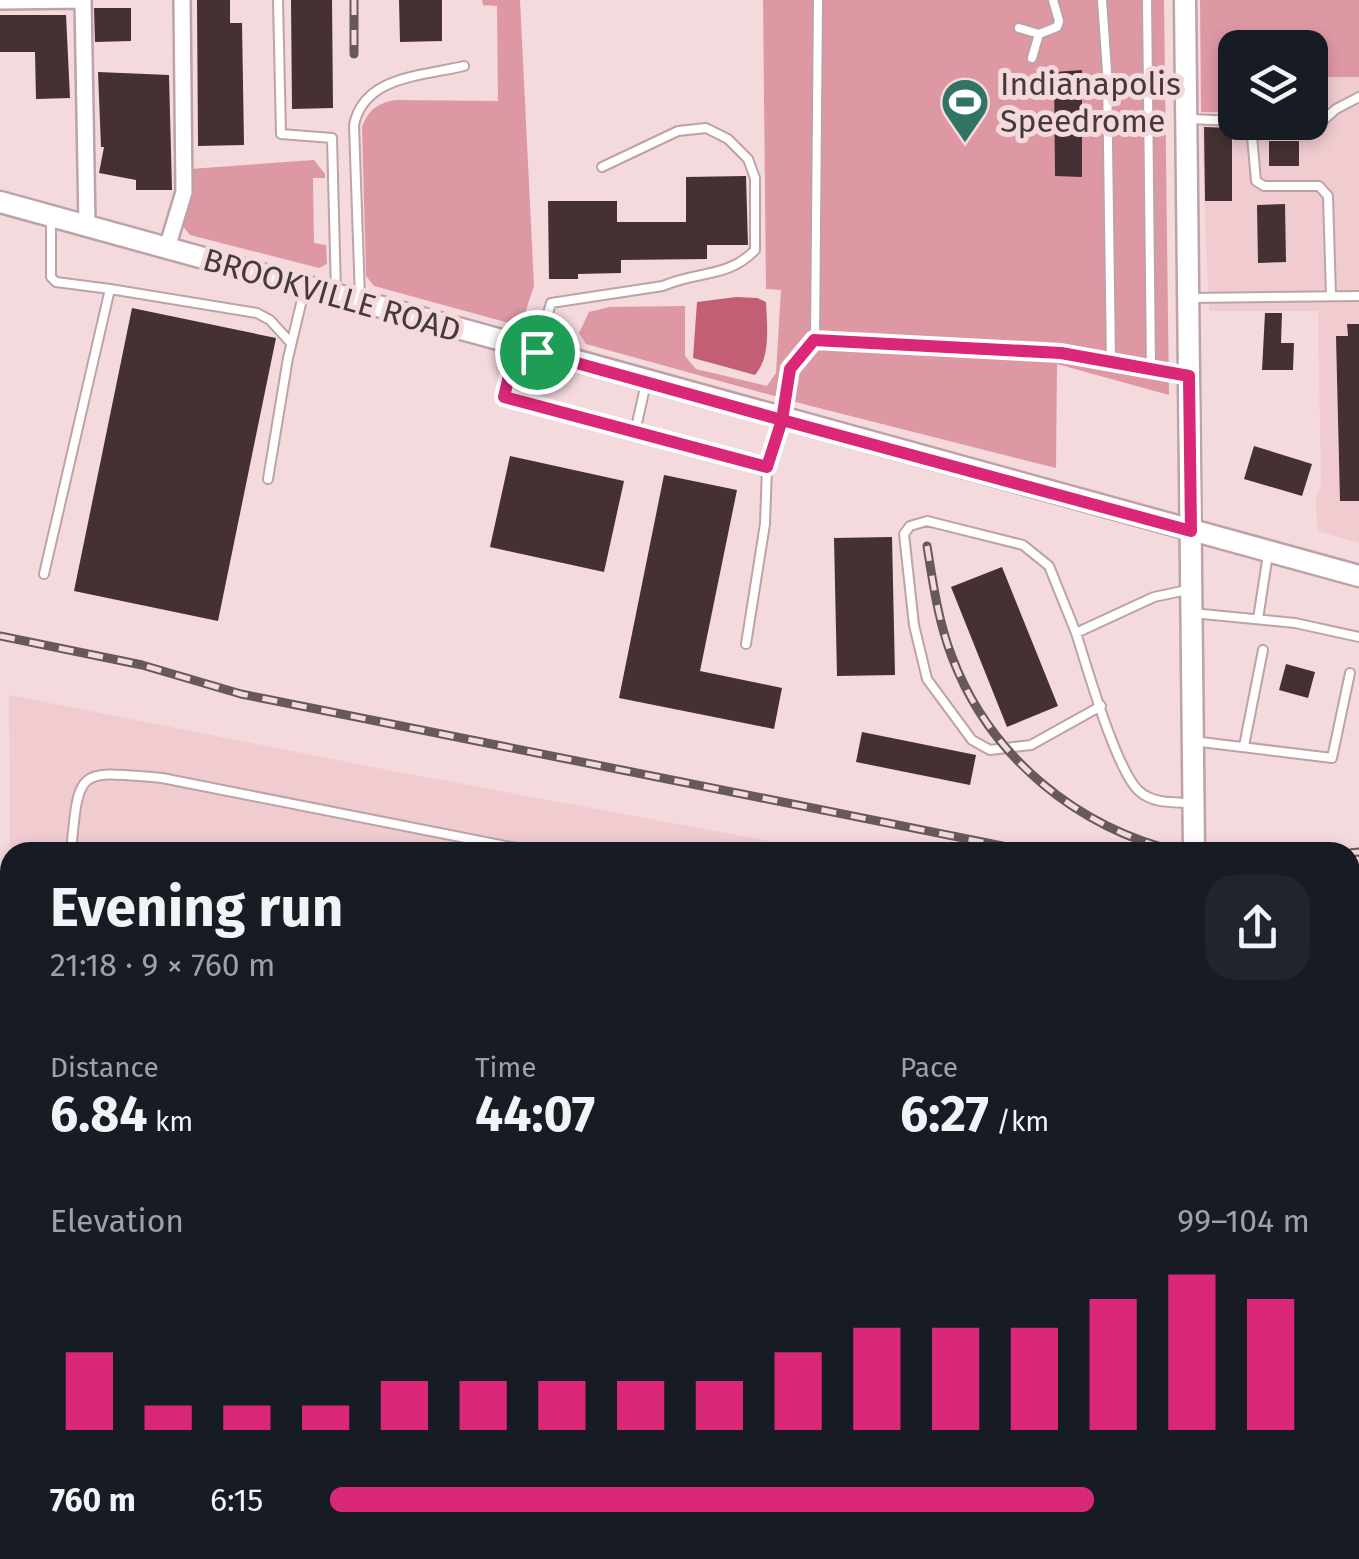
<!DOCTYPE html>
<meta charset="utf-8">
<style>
:root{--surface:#171b24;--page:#20242c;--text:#f1f3f6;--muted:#9ea1a6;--accent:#db2777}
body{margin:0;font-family:"Fira Sans",sans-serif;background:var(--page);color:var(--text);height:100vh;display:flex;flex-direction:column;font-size:38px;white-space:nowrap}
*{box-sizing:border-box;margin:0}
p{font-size:32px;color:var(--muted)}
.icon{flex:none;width:55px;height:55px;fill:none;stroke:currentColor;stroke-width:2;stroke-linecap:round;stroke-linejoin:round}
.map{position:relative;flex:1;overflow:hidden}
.panel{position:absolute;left:0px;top:842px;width:1360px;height:718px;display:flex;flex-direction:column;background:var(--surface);border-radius:30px 30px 0 0;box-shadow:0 5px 15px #0003}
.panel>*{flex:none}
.fabs{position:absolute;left:1218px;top:30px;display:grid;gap:20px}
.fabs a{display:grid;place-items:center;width:110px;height:110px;border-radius:20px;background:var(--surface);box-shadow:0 5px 15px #0003;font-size:50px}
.pin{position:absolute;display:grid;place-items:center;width:85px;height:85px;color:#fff;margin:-42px;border:5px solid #fff;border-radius:50%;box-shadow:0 2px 10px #0007}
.round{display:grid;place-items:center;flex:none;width:105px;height:105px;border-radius:30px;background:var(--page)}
.head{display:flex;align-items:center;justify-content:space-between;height:170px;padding:0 50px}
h1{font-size:55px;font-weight:700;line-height:75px}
.stats{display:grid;grid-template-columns:repeat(3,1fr);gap:15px;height:170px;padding:10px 50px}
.stats div{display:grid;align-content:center}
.stats b{font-size:50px;font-weight:700}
.stats small{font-size:28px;font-weight:400}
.stats p{font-size:28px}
.chart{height:280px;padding:20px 50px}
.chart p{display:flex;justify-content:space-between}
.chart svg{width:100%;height:180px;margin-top:10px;stroke:var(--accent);stroke-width:6}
ul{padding:0 50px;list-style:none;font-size:32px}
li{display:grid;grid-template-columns:160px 120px 1fr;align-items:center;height:75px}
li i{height:25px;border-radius:12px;background:var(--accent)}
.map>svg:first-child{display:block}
.built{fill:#f0ccd1}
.green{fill:#de98a4}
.water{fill:#c25f75}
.building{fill:#453034}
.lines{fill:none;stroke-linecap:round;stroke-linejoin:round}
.lane-casing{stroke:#bda2a6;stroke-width:12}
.street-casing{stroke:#bda2a6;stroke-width:20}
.secondary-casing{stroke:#bda2a6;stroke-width:25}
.lane{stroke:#fff;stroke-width:8}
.street{stroke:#fff;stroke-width:15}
.secondary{stroke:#fff;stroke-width:20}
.rail-casing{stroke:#67595b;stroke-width:9}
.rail{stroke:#f4d9dd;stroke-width:5;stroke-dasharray:15;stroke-linecap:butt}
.route-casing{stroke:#fff;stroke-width:20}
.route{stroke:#db2777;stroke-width:12}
.labels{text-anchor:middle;stroke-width:10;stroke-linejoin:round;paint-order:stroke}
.poi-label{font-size:32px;fill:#453a3b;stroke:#f4d9dd;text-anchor:start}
.street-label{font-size:32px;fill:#453a3b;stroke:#f4d9dd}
</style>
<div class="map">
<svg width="1359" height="1559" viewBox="0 0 1359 1559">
<rect width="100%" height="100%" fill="#f4d9dd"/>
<!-- built -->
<path class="built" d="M1316 77H1359V543L1317 531 1316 498 1321 484 1318 311H1209L1201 112H1235V122H1310V111L1316 110Z
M9 695 393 771 828 852H10V867Z"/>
<!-- green -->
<path class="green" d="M482 0H520L534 286 522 322 513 324 374 286 366 276 362 127C369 109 378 103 396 100L498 101 497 6 483 5Z
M763 0H1164L1169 395 1057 364 1056 468 807 405 586 344 579 333 589 312 609 307 685 306V356L696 369 767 386 776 373 781 290 766 289Z
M1200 0H1359V77H1316V111H1310V48H1235V112H1201Z
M314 160 325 174V178H313L314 243 326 245 327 264 319 268 190 235 181 224 190 169Z
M811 1550H1048L1038 1559H794Z"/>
<!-- water -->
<path class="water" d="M736 297 757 298 766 302C767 326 771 357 755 375L693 358 697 302Z"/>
<!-- building -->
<path class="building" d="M197 0H230V23H242L244 145 198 146Z
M291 0H332L333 108 292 109Z
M399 0H442V41L400 42Z
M94 8H131V41L95 42Z
M0 15H66L70 98 36 99 35 52H0Z
M1082 70V177L1055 176 1054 72Z
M98 72 169 75 172 190H136V180L99 173 104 147H101Z
M1204 127 1232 128V201H1205Z
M1269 141H1299V166H1269Z
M746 176 748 245H707V259L621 260V273L578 274V279H549L548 201H617V222H686V177Z
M1285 204 1286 262 1258 263 1257 205Z
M132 308 276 338 218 621 74 591Z
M1265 313H1282L1281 343H1294L1293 370H1262Z
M1347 324H1359V501H1340L1336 336H1348Z
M1254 446 1312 464 1302 496 1244 479Z
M510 456 624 481 604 572 490 547Z
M664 475 737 490 700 671 782 688 774 729 619 698Z
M892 537 895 675 837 676 834 538Z
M1002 567 1058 706 1007 727 951 587Z
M1286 664 1315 672 1308 698 1279 690Z
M862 732 976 755 970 785 856 762Z"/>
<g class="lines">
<!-- lane casing -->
<g class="lane-casing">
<path id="lane" d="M278 0 281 134 332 138 336 293
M818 0 815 340 1061 353 1151 369
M1102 0 1107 71 1111 362
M1147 0 1151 369 1187 375
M1019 28 1039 34 1057 27 1059 21 1053 0
M1032 58 1039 34
M1190 119 1235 121
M1243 122 1265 127 1318 125 1336 109 1359 97
M1251 125 1256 181 1264 186H1319L1328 196 1331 296
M51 220V277L56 282 110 289
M360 298 354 125C364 76 422 76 464 66
M1188 298 1359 296
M516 346 504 397 767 467 782 419 790 369 815 340
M538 347 551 303 663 286C695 271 729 278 755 250V178L748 159 728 139 706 128 678 131 602 167
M635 432 646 383
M268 479 288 358 305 287
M44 574 110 289 257 313 270 320 291 343
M1192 613 1295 623 1359 637
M1258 619 1268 554
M1076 633C1087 667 1116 770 1139 791 1153 804 1174 802 1191 803
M746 644 765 524 767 467
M1101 706 1031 745 990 750 972 740 927 679 914 625 904 534 910 526 927 521 1023 545 1049 566 1076 633 1154 597 1187 590
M1193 741 1332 758 1350 673
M1244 746 1263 650
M71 852C79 766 77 771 162 778L536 852
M1350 1002 1359 1066
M0 1066 10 1067
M450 1559V1550
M726 1559V1550"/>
</g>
<!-- street casing -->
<g class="street-casing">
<path id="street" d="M0 1 83 0 87 225
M167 248 184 192 182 0
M0 1240 10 1239
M0 1490H10
M167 1550V1559"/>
</g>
<!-- secondary casing -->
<g class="secondary-casing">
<path id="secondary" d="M1185 0 1194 852
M0 202 1359 576
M1201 1550V1559"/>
</g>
<!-- lane -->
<use href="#lane" class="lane"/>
<!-- street -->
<use href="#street" class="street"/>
<!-- secondary -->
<use href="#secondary" class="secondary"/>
<!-- rail casing -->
<g class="rail-casing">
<path id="rail" d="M354 0V54
M927 546C933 583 938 621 952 657 990 757 1077 828 1180 852
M0 636 142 665 241 694 1033 852
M1350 853 1359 852"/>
</g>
<!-- rail -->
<use href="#rail" class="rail"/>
</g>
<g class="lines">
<!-- route casing -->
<g class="route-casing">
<path id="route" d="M537 352 516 346 504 397 767 467 782 420 1191 531 1189 376 1061 353 814 340 790 369 782 420 537 352"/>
</g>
<!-- route -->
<use href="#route" class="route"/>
</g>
<!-- icons -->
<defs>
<g id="stadium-pin" transform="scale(2.5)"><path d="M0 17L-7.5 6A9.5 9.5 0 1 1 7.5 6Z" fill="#317466" stroke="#f4d9dd"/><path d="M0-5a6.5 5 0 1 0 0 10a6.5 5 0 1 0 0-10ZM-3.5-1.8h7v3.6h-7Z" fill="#fff"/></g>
</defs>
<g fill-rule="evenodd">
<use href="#stadium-pin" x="965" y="102"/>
</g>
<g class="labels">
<!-- poi labels -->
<g class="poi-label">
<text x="1000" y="95">Indianapolis<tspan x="1000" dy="37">Speedrome</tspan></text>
</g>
<!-- street labels -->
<g class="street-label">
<text transform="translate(332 295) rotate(16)" y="11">BROOKVILLE ROAD</text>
</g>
</g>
</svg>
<div class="fabs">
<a><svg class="icon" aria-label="layers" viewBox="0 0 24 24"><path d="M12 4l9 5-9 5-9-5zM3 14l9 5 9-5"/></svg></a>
</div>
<div class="pin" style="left:537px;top:352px;background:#1e9e55"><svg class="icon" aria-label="arrive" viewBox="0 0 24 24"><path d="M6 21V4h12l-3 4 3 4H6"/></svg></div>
<section class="panel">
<div class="head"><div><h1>Evening run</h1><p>21:18 · 9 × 760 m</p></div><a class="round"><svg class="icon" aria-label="share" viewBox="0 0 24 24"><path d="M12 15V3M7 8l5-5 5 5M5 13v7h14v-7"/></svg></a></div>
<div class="stats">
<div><p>Distance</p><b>6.84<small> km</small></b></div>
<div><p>Time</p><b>44:07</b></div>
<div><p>Pace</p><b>6:27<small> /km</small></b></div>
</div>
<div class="chart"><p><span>Elevation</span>99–104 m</p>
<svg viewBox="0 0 160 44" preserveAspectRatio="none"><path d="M5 44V25M15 44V38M25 44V38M35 44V38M45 44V32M55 44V32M65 44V32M75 44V32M85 44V32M95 44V25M105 44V19M115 44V19M125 44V19M135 44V12M145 44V6M155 44V12"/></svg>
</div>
<ul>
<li><b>760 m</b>6:15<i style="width:78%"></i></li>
</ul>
</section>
</div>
